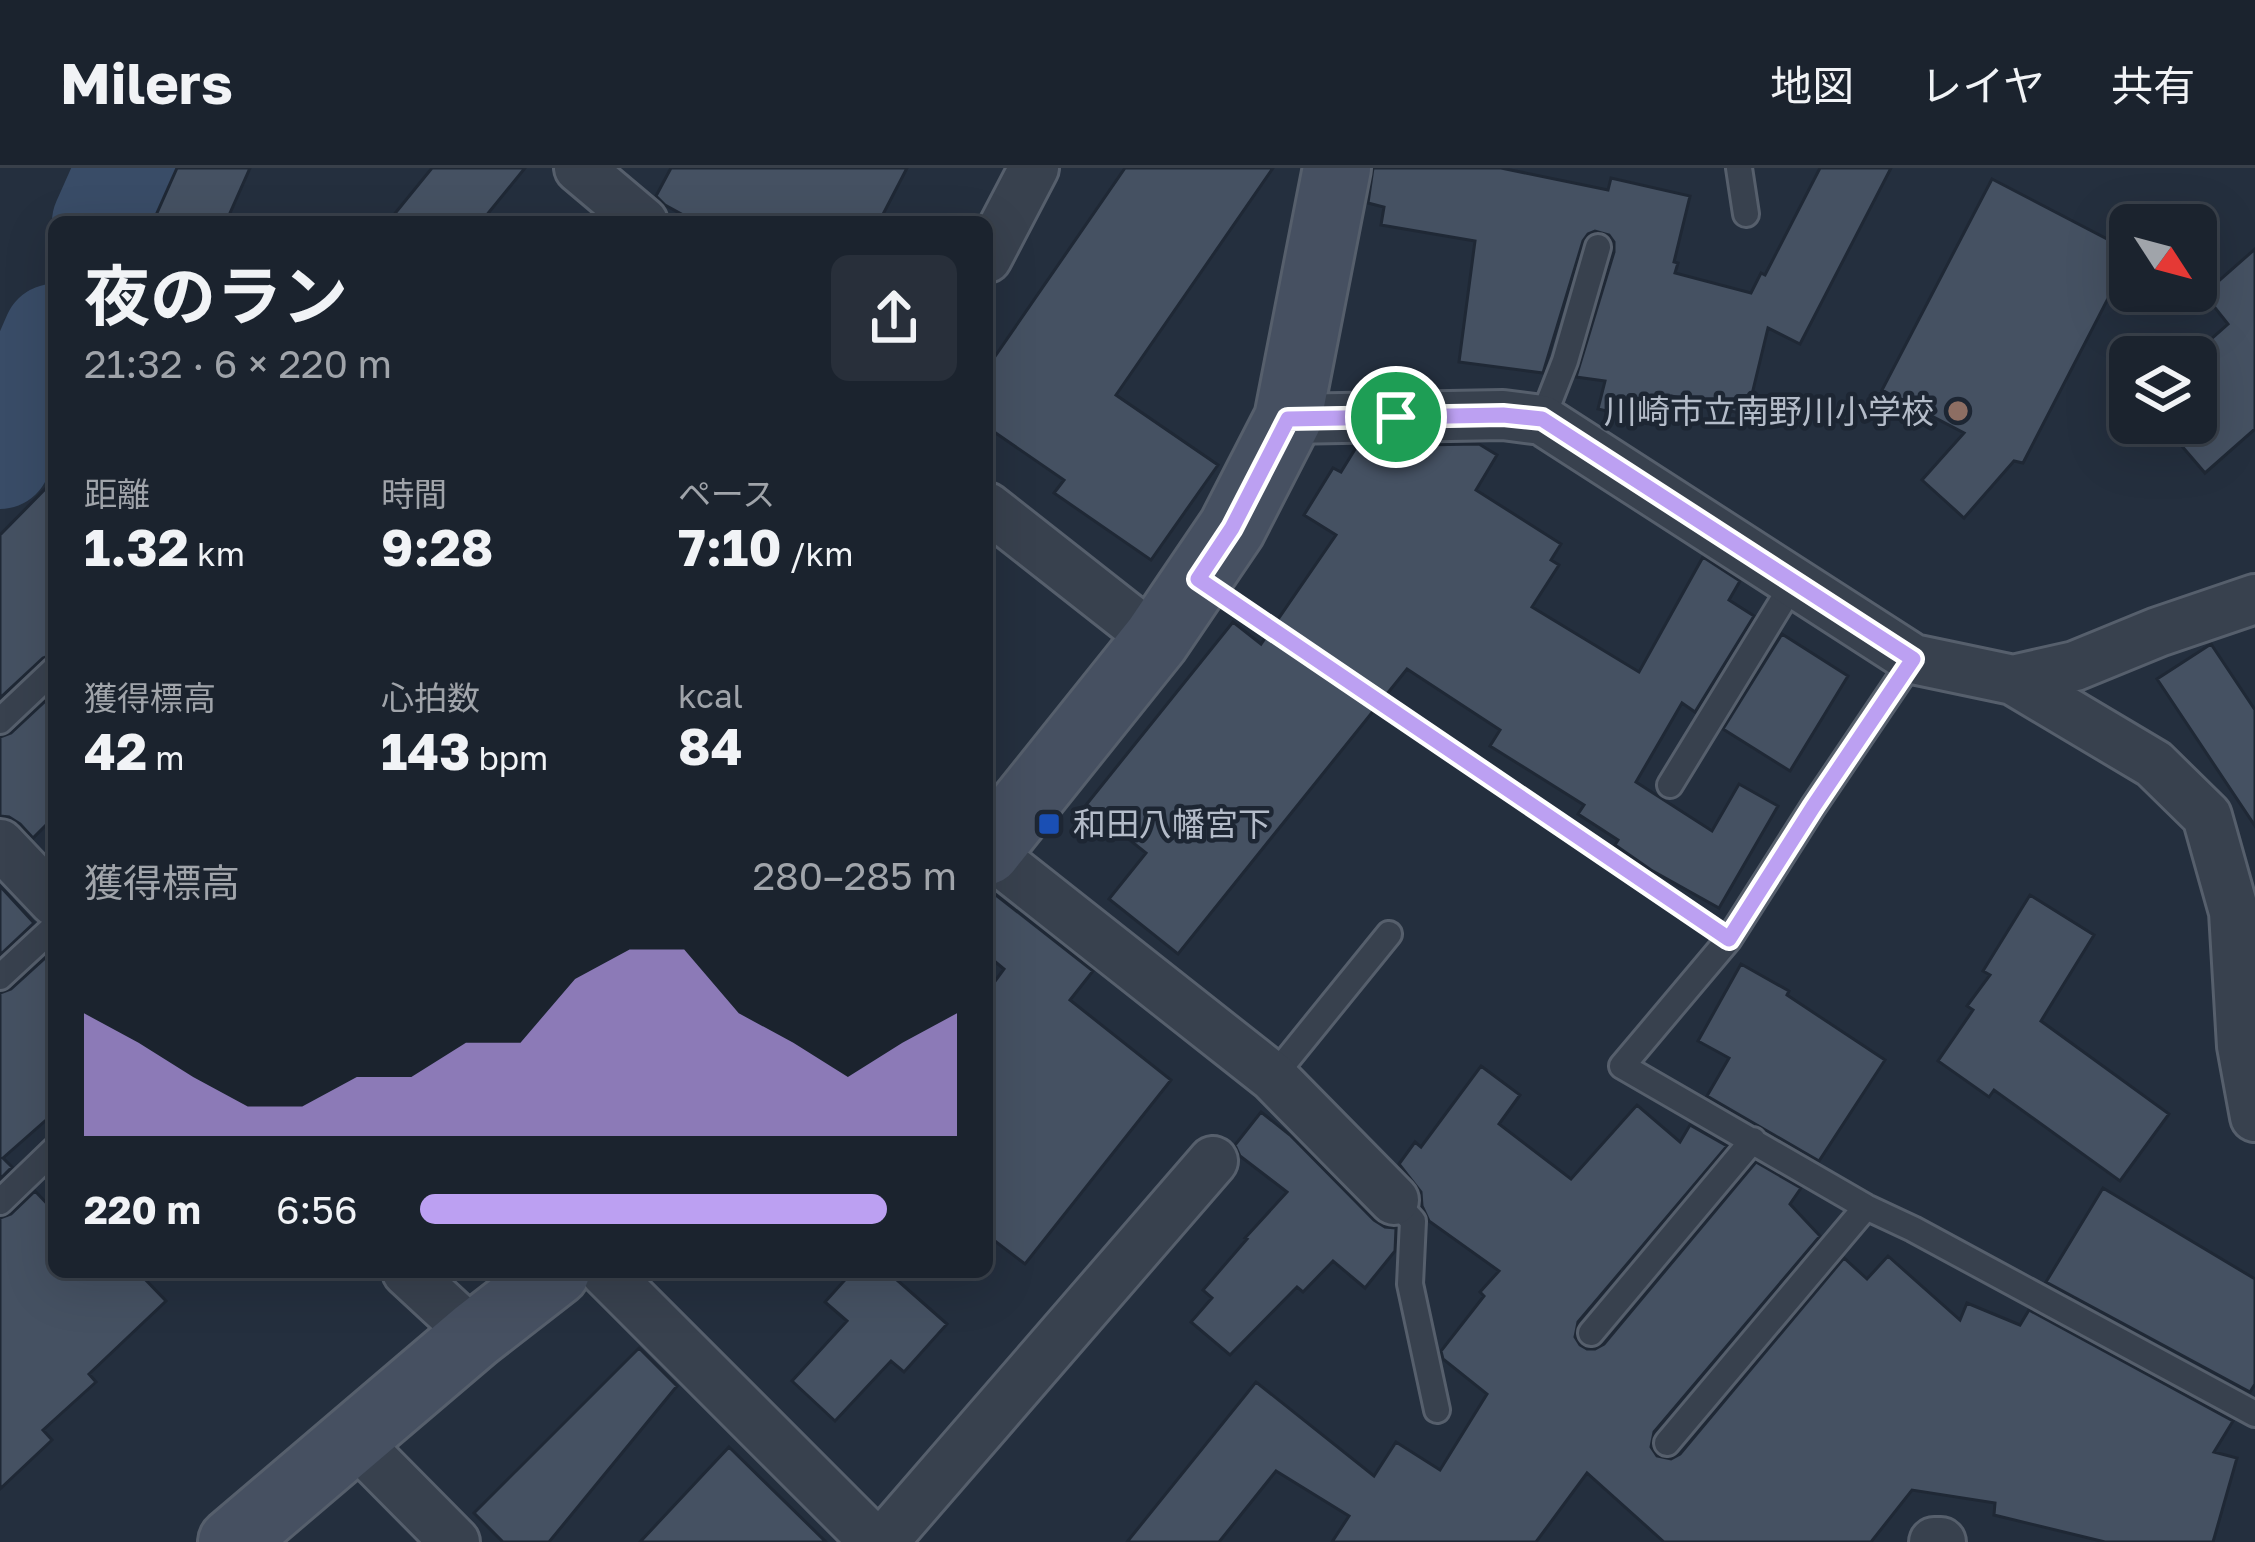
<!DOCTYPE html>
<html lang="ja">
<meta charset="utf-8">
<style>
:root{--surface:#1b232e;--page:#282f3a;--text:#f1f3f6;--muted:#a0a4aa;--line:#39404a;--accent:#bca0f2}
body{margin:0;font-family:"Golos Text","Noto Sans JP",sans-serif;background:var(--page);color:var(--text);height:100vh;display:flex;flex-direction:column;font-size:45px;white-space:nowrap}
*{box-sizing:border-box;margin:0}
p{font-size:39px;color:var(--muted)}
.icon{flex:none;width:66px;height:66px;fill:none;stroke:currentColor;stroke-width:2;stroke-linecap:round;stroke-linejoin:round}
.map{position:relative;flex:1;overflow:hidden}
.drawer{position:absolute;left:48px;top:48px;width:945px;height:1062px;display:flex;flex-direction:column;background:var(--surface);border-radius:18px;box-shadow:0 12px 48px #0002,0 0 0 3px var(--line)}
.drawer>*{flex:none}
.needle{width:78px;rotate:126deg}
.buttons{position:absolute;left:2109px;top:36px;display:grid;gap:24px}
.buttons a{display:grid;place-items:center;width:108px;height:108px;border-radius:18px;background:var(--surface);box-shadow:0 12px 48px #0002,0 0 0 3px var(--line);font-size:60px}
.pin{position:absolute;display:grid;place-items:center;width:102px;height:102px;color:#fff;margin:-51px;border:6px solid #fff;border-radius:50%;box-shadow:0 3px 12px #0007}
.round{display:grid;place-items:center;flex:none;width:126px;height:126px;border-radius:18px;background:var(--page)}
.summary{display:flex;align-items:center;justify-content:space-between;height:204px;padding:0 36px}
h1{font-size:66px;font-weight:700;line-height:90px}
.figures{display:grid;grid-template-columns:repeat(3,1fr);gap:18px;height:204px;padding:12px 36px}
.figures div{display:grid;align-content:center}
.figures b{font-size:51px;font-weight:700}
.figures small{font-size:33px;font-weight:400}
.figures p{font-size:33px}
.chart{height:336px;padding:24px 36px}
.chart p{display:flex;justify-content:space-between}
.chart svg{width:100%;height:216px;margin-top:12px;fill:var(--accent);opacity:.7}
ul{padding:0 36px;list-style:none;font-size:39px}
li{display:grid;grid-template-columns:192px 144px 1fr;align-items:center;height:90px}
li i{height:30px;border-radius:15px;background:var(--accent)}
header{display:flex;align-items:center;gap:72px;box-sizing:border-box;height:168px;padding:0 60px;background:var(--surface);border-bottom:3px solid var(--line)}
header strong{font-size:57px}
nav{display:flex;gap:66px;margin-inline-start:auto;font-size:42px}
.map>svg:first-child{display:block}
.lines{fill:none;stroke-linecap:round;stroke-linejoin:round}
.river{stroke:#394c67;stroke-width:102}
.building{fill:#455162;stroke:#1f2835;stroke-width:3}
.lane-casing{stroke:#565f6c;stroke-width:30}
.street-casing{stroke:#565f6c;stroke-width:54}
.secondary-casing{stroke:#565f6c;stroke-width:72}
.path{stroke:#44595c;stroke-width:8;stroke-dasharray:9 9;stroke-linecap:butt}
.lane{stroke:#38414e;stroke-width:24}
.street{stroke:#38414e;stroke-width:48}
.secondary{stroke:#465061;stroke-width:66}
.route-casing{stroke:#fff;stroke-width:24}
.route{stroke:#bca0f2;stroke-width:15}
.education-dot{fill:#8d6e63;stroke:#1d2633;stroke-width:4.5}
.transit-dot{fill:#1a4fb4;stroke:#1d2633;stroke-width:4.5}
.labels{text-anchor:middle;stroke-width:9;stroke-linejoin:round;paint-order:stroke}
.poi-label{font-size:33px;fill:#b4bcc9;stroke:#1d2633;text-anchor:end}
</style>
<header>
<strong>Milers</strong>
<nav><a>地図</a><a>レイヤ</a><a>共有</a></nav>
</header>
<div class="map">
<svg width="2255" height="1374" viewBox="0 0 2255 1374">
<rect width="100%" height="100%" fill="#242f3e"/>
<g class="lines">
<!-- river -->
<path class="river" d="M103 54 127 0
M0 290 54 167"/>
</g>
<!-- building -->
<path class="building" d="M177 0H250L226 54H153Z
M432 0H525L481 54H388Z
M671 0H907L879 54H696L665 37 656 28Z
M1125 0H1273L1116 227 1218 297 1151 392 1054 325 1064 312 987 259V200Z
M1373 0H1501L1608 22 1611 10 1690 28 1674 94 1678 95 1675 105 1751 125 1761 105 1765 107 1820 0H1891L1800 176 1768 160 1747 247 1672 228 1665 257 1598 241 1605 213 1576 209 1614 84V74L1609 67 1595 63 1588 66 1583 73 1543 205 1459 194 1475 73 1381 57 1384 39 1368 35Z
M1992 11 2130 83V88L2023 295 2014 293 1964 350 1922 312 1964 265 1882 222Z
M2255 81V261L2205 305 2162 255H2196V189H2191L2228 156 2204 126Z
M1479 276 1497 287 1476 322 1561 376 1551 392 1559 397 1532 439 1639 504 1703 389 1740 413 1729 432 1754 448 1695 544 1682 535 1636 614 1712 663 1739 616 1778 638 1719 740 1651 702 1615 677 1618 672 1578 646 1584 637 1490 578 1500 562 1407 501 1178 786 1109 731 1146 685 1086 637 1233 454 1261 476 1336 367 1304 347 1333 300 1341 304 1357 278Z
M54 312V486L43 490 0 530V367Z
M1782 466 1848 508 1790 603 1723 561Z
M2211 476 2255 542V658L2157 511Z
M54 525V649L33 670 20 656 9 649 0 648V569L11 565Z
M0 718 34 755 0 787Z
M987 720 1093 803 1070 832 1171 912 1025 1096 987 1067V824L1004 801 987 787Z
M2030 727 2094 767 2041 853 2169 946 2120 1013 1994 922 1989 929 1938 893 1973 842 1967 838 1990 807 1983 803Z
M54 782V945L3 990 12 999 0 1011V825L11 821Z
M1741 796 1789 823 1787 827 1885 892 1819 993 1707 928 1729 890 1698 873Z
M1481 898 1520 927 1499 956 1571 1011 1637 937 1680 974 1690 957 1727 978 1578 1154 1575 1169 1580 1177 1587 1181H1595L1604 1176 1756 994 1801 1020 1790 1036 1820 1068 1654 1264 1651 1279 1657 1288 1671 1291 1680 1286 1844 1090 1867 1111 1888 1088 1960 1152 1967 1135 2020 1157 2029 1142 2233 1253 2214 1284 2237 1290 2213 1374H2105L1994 1347 1995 1335 1912 1322 1871 1374H1664L1587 1305 1536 1374H1332L1349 1348 1276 1303 1219 1374H1127L1256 1214 1374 1308 1396 1274 1440 1302 1487 1226 1443 1191 1441 1183 1484 1128 1480 1124 1499 1103 1429 1053 1422 1038 1421 1024 1399 996 1415 974 1421 979Z
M1261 944 1290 967 1374 1052 1385 1059 1396 1060 1395 1083 1365 1120 1333 1093 1303 1124 1297 1119 1230 1187 1191 1154 1212 1130 1203 1122 1247 1071 1245 1070 1287 1024 1240 988 1235 977Z
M2103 1020 2255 1111V1216L2250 1224 2046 1114Z
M35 1023 54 1043V1104H138L166 1133 89 1206 96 1214 43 1262 52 1272 0 1321V1050L11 1046Z
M852 1104H888L947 1156 904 1204 891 1193 835 1253 792 1213 847 1153 825 1134Z
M639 1180 677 1218 549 1374H503L474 1345Z
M729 1279 826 1374H640Z"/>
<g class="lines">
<!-- lane casing -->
<g class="lane-casing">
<path id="lane" d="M1739 0 1746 46
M1542 252 1565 193 1598 79
M1913 491 1813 639 1729 771 1622 898 1866 1039 1913 1061 2255 1246
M0 553 54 502
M1670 617 1794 414
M0 809 54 759
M1273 909 1389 766
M1394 1032 1413 1053 1410 1116 1437 1242
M0 1034 54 982
M1591 1165 1753 972
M1667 1275 1866 1039"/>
</g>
<!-- street casing -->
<g class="street-casing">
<path id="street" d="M579 0 643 54
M987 90 1034 0
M1288 251 1503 247 1542 252 1913 491 2013 512 2075 498 2158 464 2255 431
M987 339 1156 472
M2013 512 2154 596 2207 648 2234 744 2242 878 2255 949
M0 676 54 733
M987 683 1273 909 1394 1032
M407 1104 475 1167
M605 1104 875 1374
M353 1271 455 1374
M883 1374 1213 993
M1934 1374H1941"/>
</g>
<!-- secondary casing -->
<g class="secondary-casing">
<path id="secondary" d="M987 683 1156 472 1232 360 1288 251 1337 0
M232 1374 475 1167 556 1104"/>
</g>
<!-- path -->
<path class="path" d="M1248 445 1698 750"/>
<!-- lane -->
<use href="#lane" class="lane"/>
<!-- street -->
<use href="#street" class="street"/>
<!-- secondary -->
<use href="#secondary" class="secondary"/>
</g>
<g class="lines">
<!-- route casing -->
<g class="route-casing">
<path id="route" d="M1503 247 1542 251 1913 491 1813 639 1729 771 1198 411 1232 360 1288 251Z"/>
</g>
<!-- route -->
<use href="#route" class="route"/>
</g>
<!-- markers -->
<circle class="education-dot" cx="1958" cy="243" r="12"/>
<rect class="transit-dot" x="1037" y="644" width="24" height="24" rx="6"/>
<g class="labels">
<!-- poi labels -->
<g class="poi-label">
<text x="1934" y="255">川崎市立南野川小学校</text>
<text x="1073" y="668" text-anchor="start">和田八幡宮下</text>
</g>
</g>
</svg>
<div class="buttons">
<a><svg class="needle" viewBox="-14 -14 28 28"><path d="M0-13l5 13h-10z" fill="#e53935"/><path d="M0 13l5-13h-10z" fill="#a0a4aa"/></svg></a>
<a><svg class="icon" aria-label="layers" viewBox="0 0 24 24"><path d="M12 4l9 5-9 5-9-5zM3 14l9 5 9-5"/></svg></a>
</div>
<div class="pin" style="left:1396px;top:249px;background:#1e9e55"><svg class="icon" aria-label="arrive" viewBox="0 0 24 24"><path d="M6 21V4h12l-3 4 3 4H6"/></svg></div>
<section class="drawer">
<div class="summary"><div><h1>夜のラン</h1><p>21:32 · 6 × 220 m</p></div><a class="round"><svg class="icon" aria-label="share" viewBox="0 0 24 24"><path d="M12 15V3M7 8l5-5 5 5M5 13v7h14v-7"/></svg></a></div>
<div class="figures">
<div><p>距離</p><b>1.32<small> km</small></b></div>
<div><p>時間</p><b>9:28</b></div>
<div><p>ペース</p><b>7:10<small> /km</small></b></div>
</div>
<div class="figures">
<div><p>獲得標高</p><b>42<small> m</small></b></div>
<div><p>心拍数</p><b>143<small> bpm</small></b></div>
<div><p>kcal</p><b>84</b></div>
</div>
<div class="chart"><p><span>獲得標高</span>280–285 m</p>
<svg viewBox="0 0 160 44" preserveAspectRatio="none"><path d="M0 44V19L10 25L20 32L30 38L40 38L50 32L60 32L70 25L80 25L90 12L100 6L110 6L120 19L130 25L140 32L150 25L160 19V44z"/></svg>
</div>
<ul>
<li><b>220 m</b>6:56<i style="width:87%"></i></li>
</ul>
</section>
</div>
